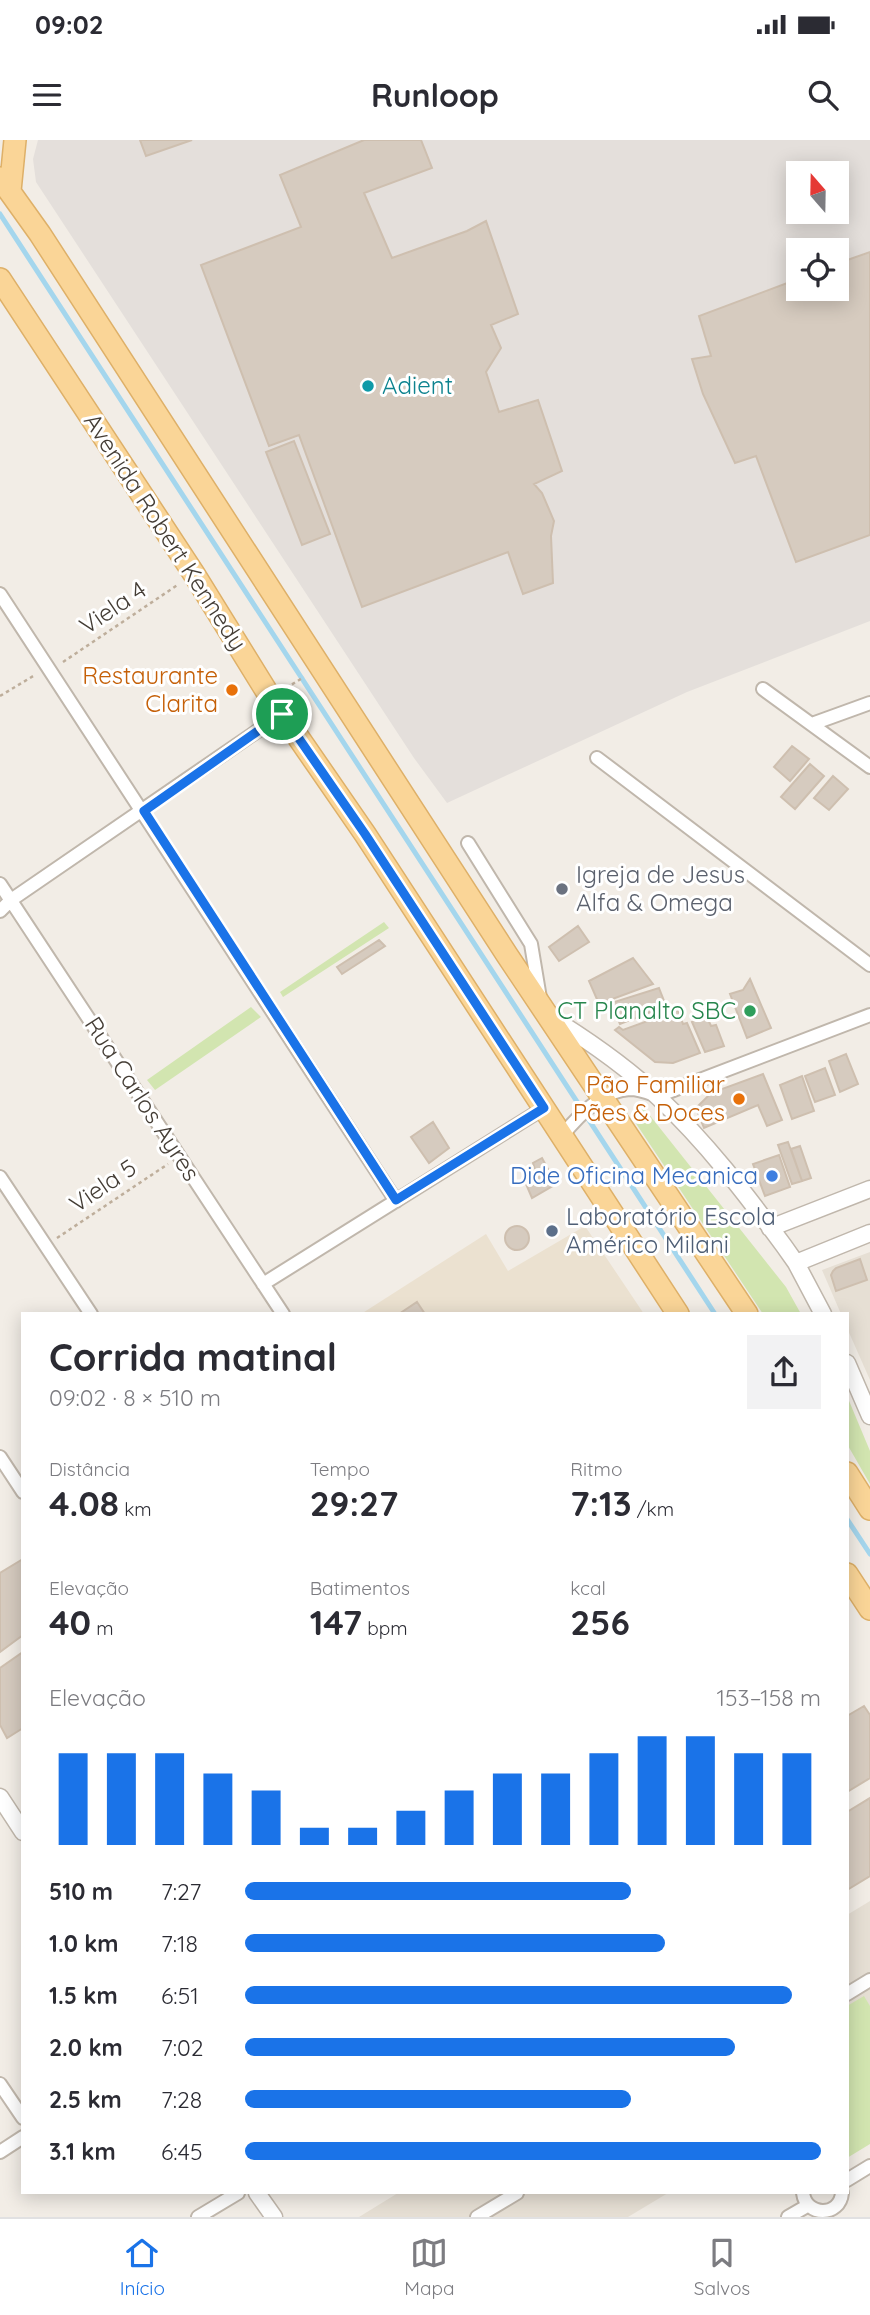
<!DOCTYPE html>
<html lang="pt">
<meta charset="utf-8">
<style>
:root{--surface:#fff;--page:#f2f2f3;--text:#2b2b33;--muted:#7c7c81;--line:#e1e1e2;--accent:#1a73e8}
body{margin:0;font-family:Quicksand,sans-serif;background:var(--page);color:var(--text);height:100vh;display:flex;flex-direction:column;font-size:26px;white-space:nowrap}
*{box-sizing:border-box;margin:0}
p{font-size:23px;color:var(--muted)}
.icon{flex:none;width:38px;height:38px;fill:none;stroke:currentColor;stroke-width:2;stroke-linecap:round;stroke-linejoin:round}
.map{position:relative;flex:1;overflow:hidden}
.details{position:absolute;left:21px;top:1172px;width:828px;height:882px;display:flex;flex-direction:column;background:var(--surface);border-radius:0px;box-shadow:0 4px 18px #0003}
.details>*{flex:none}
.needle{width:46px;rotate:340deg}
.tools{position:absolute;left:786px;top:21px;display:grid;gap:14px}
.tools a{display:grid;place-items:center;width:63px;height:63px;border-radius:0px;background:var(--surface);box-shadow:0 4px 18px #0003;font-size:35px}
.pin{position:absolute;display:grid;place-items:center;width:60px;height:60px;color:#fff;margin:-30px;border:4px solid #fff;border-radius:50%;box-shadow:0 2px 7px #0007}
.round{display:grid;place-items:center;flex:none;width:74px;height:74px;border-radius:0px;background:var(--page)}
.head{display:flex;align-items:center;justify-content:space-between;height:119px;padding:0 28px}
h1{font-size:38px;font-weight:800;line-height:52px}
.figures{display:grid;grid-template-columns:repeat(3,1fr);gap:10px;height:119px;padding:7px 28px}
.figures div{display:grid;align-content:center}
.figures b{font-size:35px;font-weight:800}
.figures small{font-size:19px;font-weight:400}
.figures p{font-size:19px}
.chart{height:196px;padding:14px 28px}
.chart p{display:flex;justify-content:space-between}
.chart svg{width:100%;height:126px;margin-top:7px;stroke:var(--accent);stroke-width:6}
ul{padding:0 28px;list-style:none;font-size:23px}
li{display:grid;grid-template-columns:112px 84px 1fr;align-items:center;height:52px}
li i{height:18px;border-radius:9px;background:var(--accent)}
.status{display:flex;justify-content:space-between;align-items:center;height:49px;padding:0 35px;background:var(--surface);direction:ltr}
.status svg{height:19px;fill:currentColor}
header{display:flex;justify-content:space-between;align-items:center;height:91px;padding:0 28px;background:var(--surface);font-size:32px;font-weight:800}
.tabs{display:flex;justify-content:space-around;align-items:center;height:98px;border-top:2px solid var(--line);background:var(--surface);font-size:19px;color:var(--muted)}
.tabs a{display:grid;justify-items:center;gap:4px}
.tabs .on{color:var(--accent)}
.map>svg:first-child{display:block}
.residential{fill:#e6dfd4}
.industrial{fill:#e4dfdb;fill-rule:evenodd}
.education{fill:#ebe1d0}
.green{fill:#d2e5b0}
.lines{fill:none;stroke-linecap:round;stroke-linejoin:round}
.stream{stroke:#a4d6ed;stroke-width:5}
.building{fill:#d6cbbf;stroke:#cebfaf;stroke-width:2}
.minor-casing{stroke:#c0b7ac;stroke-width:16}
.tertiary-casing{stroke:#c0b7ac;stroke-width:19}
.primary-casing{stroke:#deb068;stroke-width:24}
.path{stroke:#beae9b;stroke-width:2.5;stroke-dasharray:3.5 3.5;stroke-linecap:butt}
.minor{stroke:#fff;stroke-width:12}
.tertiary{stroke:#fff;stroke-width:16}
.primary{stroke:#fad597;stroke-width:21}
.route-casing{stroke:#fff;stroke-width:14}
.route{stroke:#1a73e8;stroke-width:9}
.culture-dot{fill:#0f9aa8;stroke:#fff;stroke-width:2.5}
.food-dot{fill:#e8710a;stroke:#fff;stroke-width:2.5}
.worship-dot{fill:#6b7280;stroke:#fff;stroke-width:2.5}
.leisure-dot{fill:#2e9e5b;stroke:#fff;stroke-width:2.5}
.shop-dot{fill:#3f7fe0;stroke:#fff;stroke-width:2.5}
.service-dot{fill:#5c6f8a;stroke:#fff;stroke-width:2.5}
.labels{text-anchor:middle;stroke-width:6;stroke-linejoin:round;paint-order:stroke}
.culture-label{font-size:24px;fill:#0d838f;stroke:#fff;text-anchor:start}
.street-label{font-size:24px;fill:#443d35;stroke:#fff}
.food-label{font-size:24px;fill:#c56008;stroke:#fff;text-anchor:end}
.worship-label{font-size:24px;fill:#5b616d;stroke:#fff;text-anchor:start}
.leisure-label{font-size:24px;fill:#27864d;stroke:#fff;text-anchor:end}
.shop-label{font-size:24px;fill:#366cbe;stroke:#fff;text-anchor:end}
.service-label{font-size:24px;fill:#4e5e75;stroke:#fff;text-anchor:start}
</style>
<div class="status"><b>09:02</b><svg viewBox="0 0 49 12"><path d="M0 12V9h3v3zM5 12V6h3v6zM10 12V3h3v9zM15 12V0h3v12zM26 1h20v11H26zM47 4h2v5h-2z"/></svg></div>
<header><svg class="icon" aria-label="menu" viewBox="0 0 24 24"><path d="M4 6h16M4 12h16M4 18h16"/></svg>Runloop<svg class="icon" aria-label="search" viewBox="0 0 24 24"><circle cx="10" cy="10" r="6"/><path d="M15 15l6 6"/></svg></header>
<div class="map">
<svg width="870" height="2077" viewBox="0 0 870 2077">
<rect width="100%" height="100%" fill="#f2ede6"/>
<!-- residential -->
<path class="residential" d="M870 1112V1240L847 1188V1174H841L822 1130Z
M870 1761V1929L847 1943V1775Z
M398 2053H668L628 2077H359Z"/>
<!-- industrial -->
<path class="industrial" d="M38 0H870V481L687 552 447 663 414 618 36 42 33 19ZM798 33H836V72H798ZM798 110H836V149H798Z"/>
<!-- education -->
<path class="education" d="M585 1086 644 1174H361L486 1094 508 1131Z"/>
<!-- green -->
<path class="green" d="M384 782 389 788 283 857 280 852Z
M251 867 261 877 155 950 147 940Z
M644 968 786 1147 801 1174H763L631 976Z
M847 1256 870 1311V1344L847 1304Z
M864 1856 870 1866V2004L847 2018V1866Z"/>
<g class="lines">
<!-- stream -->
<path class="stream" d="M0 74 715 1174
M847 1379 870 1414"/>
</g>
<!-- building -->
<path class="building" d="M140 0H192L146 16Z
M364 0H421L432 28 364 53 392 118 467 91 486 81 518 174 491 185 501 208 486 232 499 272 538 260 562 331 534 344 542 353 554 381 551 396 553 443 523 454 508 412 362 467 299 295 269 306 201 125 301 87 280 35Z
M870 112V395L796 422 756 316 735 323 703 254 692 219 711 216 699 176 798 139V149H836V124Z
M294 301 330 394 302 405 266 312Z
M792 606 809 619 790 641 774 627Z
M810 624 824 636 795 669 781 657Z
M833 636 848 649 829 670 814 658Z
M578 786 589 802 559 821 549 807Z
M379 800 385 806 342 834 337 827Z
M633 818 653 844 599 864 589 841Z
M750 839 771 888 747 898 730 854 743 850Z
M659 848 666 866 620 884 611 863Z
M678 870 683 884 687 883 700 913 673 923 655 922 615 890 619 887 623 890Z
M706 875 711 886 716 885 724 906 705 912 692 882Z
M846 914 858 944 840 952 829 921Z
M825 928 835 955 815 962 805 936Z
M763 934 782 980 767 986 758 965 704 988 696 968 711 953Z
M802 936 814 971 792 979 780 945Z
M433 982 449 1008 429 1023 411 997Z
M788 1002 802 1041 792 1044 778 1005Z
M800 1006 811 1038 802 1041 791 1009Z
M779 1015 790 1047 765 1056 753 1024Z
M542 1018 556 1044 532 1058 523 1037 535 1030 533 1023Z
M505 1098a12 12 0 1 1 24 0a12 12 0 1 1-24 0Z
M860 1119 867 1140 836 1151 831 1135 833 1131 836 1128Z
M417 1162 425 1174H399Z
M23 1419V1495L0 1512V1433Z
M23 1512V1588L7 1598 0 1585V1528Z
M864 1566 870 1575V1638L847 1652V1576Z
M870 1658V1736L847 1750V1672Z"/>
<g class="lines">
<!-- minor casing -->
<g class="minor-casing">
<path id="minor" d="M0 454 396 1061
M763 549 870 627
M812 584 870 563
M597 618 870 825
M468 703 531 804 540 858
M0 744 283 1174
M0 771 11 760 282 574
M561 997C577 977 602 950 630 949 640 949 649 953 658 956L870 875
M0 1037 91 1174
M263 1144 544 968
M0 1317 23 1352
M847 1854 870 1840
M0 1944 23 1978
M0 2012 23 1997
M847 2040 870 2026
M803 2053C806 2077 840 2077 842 2053
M198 2077 238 2053
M477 2077 517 2053
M788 2077 807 2066"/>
</g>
<!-- tertiary casing -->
<g class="tertiary-casing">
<path id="tertiary" d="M552 878C589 901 627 927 659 958 705 1001 746 1054 784 1106L796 1123 823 1174
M770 1088 870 1049
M796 1123 870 1093
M847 1223 870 1276
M0 1657 23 1692
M257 2053 274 2077"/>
</g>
<!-- primary casing -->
<g class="primary-casing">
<path id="primary" d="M0 38 40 94 507 815 747 1174
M10 51 15 0
M0 139 194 434 267 552 365 694 678 1174
M847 1333 870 1369
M847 1434 870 1469"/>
</g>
<!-- path -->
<path class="path" d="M63 522 179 444
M286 548 304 537
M0 556 35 535
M57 1098 168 1024"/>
<!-- minor -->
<use href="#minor" class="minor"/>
<!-- tertiary -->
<use href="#tertiary" class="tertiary"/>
<!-- primary -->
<use href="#primary" class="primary"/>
</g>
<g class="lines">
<!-- route casing -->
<g class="route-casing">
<path id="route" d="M282 574 365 694 544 968 396 1060 144 671Z"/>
</g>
<!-- route -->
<use href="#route" class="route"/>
</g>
<!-- markers -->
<circle class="culture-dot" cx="368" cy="246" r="7"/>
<g class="food-dot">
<circle cx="232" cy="550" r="7"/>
<circle cx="739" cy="959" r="7"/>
</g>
<circle class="worship-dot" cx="562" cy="749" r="7"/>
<circle class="leisure-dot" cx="750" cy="871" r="7"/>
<circle class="shop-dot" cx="772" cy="1036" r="7"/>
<circle class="service-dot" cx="552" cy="1091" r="7"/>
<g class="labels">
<!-- culture labels -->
<g class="culture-label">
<text x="382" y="254">Adient</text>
</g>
<!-- street labels -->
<g class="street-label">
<text transform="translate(165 392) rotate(57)" y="8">Avenida Robert Kennedy</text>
<text transform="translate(113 468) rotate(-34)" y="8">Viela 4</text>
<text transform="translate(142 959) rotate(57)" y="8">Rua Carlos Ayres</text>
<text transform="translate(103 1046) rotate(-34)" y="8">Viela 5</text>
</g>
<!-- food labels -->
<g class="food-label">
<text x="218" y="544">Restaurante<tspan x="218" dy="28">Clarita</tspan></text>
<text x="725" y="953">Pão Familiar<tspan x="725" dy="28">Pães &amp; Doces</tspan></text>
</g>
<!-- worship labels -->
<g class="worship-label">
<text x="576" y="743">Igreja de Jesus<tspan x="576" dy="28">Alfa &amp; Omega</tspan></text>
</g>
<!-- leisure labels -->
<g class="leisure-label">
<text x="736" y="879">CT Planalto SBC</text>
</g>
<!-- shop labels -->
<g class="shop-label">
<text x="758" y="1044">Dide Oficina Mecanica</text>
</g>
<!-- service labels -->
<g class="service-label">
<text x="566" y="1085">Laboratório Escola<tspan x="566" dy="28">Américo Milani</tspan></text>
</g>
</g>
</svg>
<div class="tools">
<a><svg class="needle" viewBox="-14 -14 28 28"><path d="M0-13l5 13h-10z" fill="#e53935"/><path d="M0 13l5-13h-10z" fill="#7c7c81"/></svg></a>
<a><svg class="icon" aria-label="locate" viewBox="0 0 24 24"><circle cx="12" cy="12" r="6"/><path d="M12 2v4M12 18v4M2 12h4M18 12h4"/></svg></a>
</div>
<div class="pin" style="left:282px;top:574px;background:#1e9e55"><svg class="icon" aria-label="arrive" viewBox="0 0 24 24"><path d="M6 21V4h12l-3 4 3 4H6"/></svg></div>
<section class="details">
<div class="head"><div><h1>Corrida matinal</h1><p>09:02 · 8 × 510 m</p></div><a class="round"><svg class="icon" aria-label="share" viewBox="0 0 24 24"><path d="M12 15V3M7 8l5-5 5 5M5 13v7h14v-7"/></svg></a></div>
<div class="figures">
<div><p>Distância</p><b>4.08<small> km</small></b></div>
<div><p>Tempo</p><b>29:27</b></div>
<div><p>Ritmo</p><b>7:13<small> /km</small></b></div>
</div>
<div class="figures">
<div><p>Elevação</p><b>40<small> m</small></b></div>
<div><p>Batimentos</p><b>147<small> bpm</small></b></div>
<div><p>kcal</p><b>256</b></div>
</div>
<div class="chart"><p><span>Elevação</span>153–158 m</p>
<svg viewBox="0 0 160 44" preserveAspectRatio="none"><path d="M5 44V12M15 44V12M25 44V12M35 44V19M45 44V25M55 44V38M65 44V38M75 44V32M85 44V25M95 44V19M105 44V19M115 44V12M125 44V6M135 44V6M145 44V12M155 44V12"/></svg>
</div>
<ul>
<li><b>510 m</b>7:27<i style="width:67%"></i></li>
<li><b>1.0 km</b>7:18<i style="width:73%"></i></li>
<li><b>1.5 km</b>6:51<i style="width:95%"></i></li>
<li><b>2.0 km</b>7:02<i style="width:85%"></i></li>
<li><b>2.5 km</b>7:28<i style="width:67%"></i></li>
<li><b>3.1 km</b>6:45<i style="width:100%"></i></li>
</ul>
</section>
</div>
<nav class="tabs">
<a class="on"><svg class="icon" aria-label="home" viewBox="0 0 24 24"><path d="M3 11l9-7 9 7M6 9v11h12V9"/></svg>Início</a>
<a><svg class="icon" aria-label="map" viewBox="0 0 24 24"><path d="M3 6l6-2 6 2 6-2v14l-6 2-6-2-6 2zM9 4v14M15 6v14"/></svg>Mapa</a>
<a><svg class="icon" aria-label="saved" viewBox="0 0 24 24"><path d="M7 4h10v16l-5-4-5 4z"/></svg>Salvos</a>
</nav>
